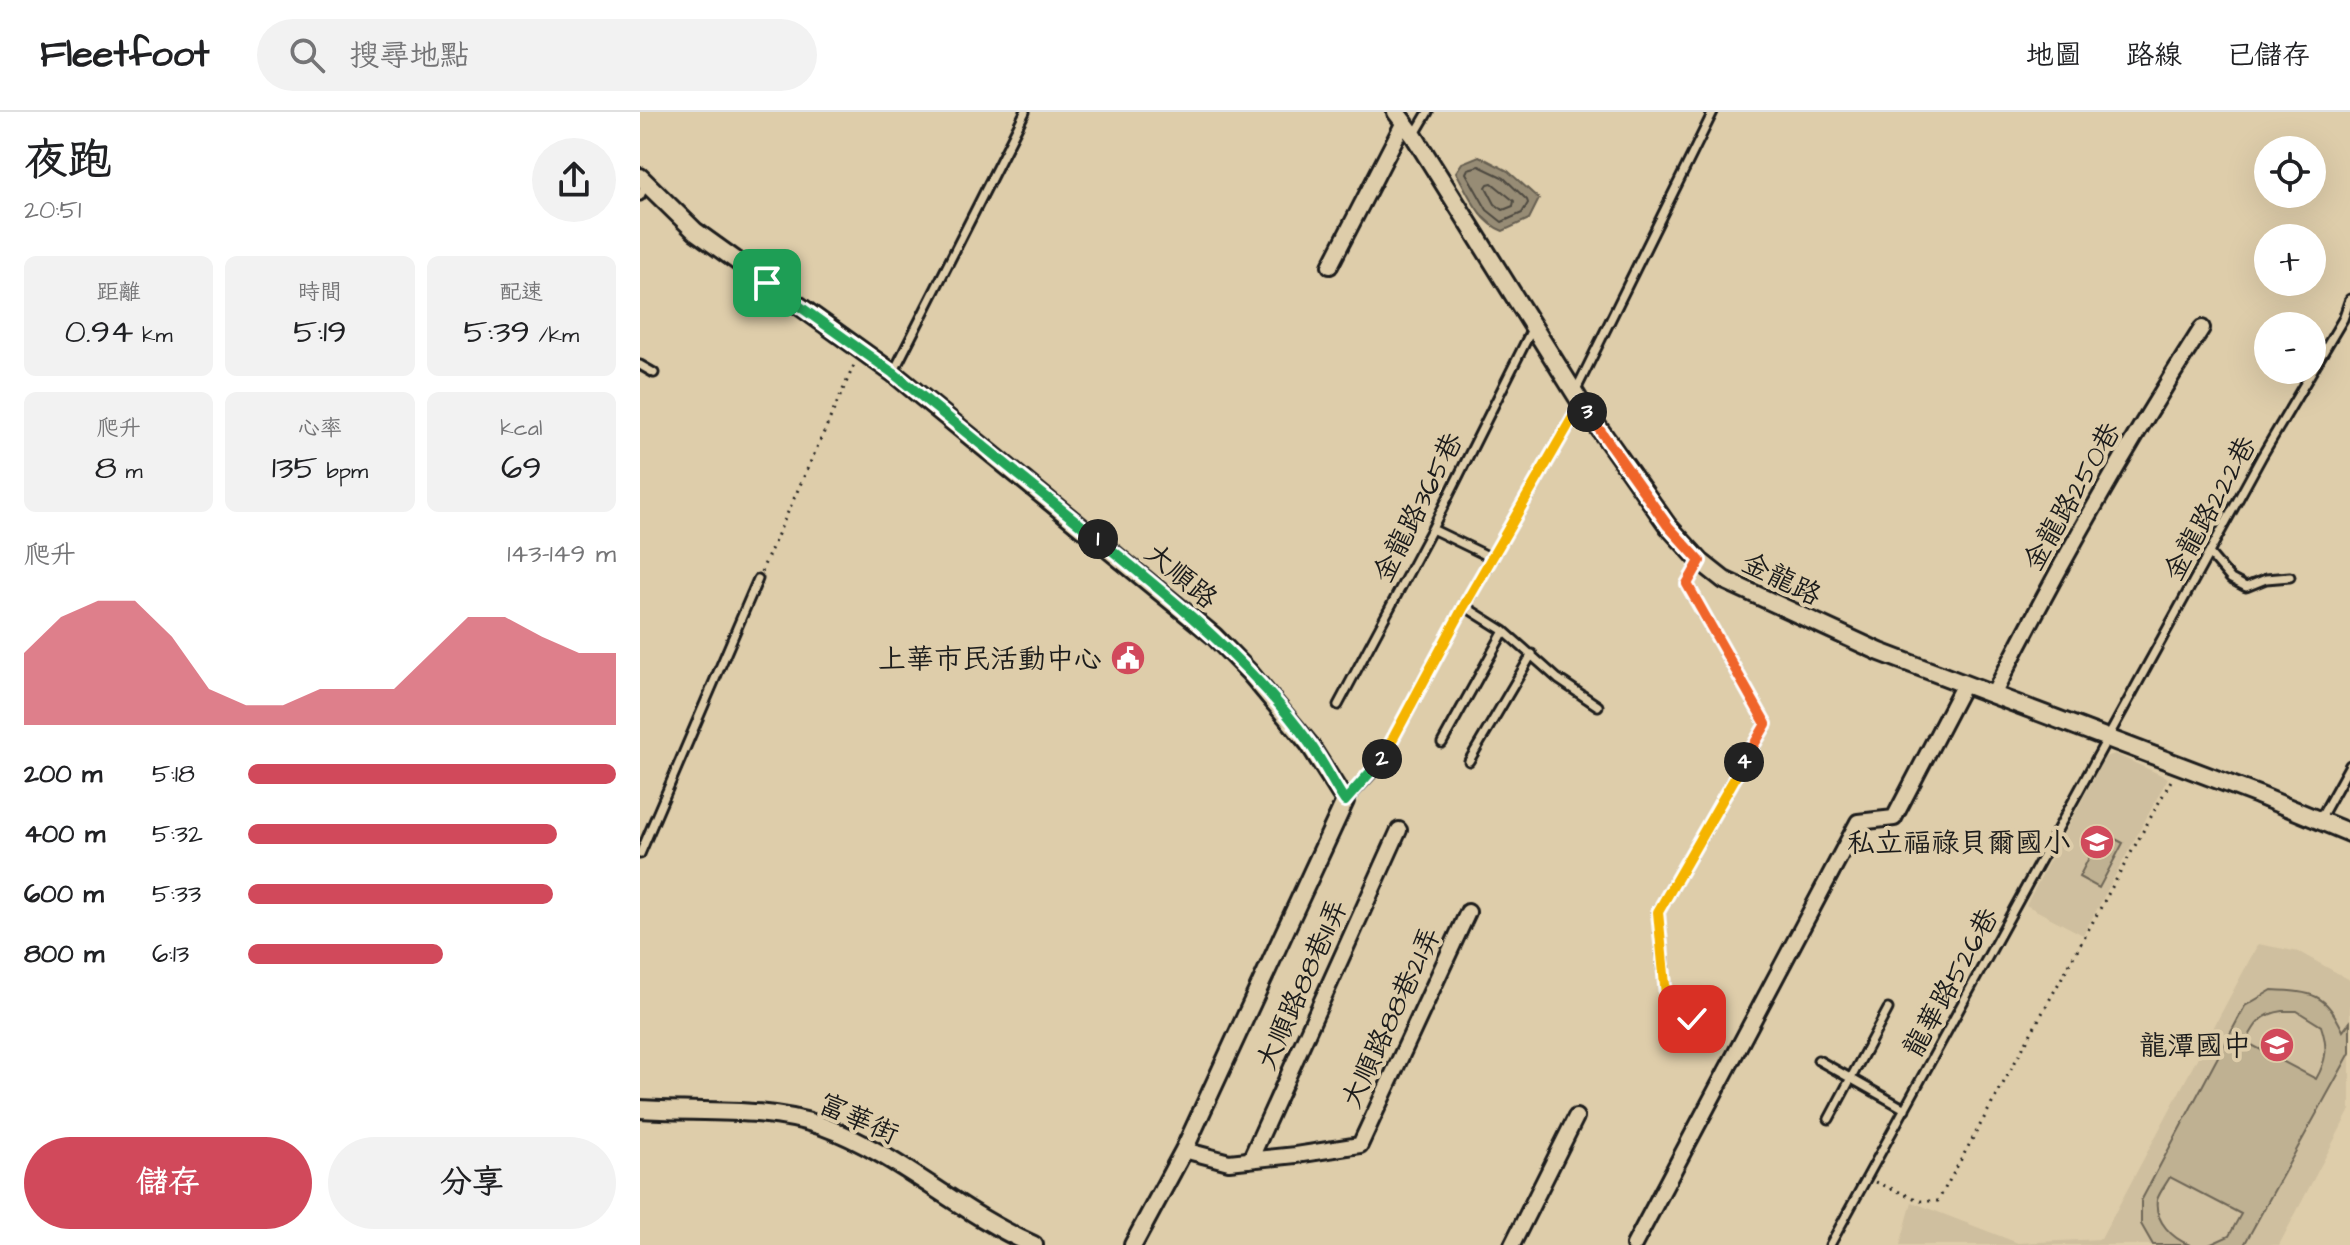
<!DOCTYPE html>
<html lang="zh-TW">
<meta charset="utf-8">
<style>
:root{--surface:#fff;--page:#f2f2f2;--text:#202124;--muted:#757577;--line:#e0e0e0;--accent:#d1495b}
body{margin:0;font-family:"Architects Daughter","LXGW WenKai TC",sans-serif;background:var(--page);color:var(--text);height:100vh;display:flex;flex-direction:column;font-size:30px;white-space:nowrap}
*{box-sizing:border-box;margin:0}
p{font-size:26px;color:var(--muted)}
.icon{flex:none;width:44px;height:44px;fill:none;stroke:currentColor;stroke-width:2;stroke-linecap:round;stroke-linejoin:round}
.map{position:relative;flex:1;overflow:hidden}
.drawer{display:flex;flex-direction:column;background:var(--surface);width:640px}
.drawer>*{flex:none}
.fabs{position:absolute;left:1614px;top:24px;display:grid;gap:16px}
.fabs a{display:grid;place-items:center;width:72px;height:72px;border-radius:50%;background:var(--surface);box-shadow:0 8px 32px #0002;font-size:40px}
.pin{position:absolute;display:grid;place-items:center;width:68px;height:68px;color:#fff;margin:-34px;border-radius:16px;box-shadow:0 4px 12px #0006}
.km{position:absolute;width:40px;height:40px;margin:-20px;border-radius:50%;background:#222;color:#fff;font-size:22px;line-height:40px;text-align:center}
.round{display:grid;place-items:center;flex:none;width:84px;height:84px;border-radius:42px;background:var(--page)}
.summary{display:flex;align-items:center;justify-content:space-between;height:136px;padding:0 24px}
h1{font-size:44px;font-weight:600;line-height:60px}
.metrics{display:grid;grid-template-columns:repeat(3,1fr);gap:12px;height:136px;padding:8px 24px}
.metrics div{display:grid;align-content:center;border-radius:12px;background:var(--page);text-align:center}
.metrics b{font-size:34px;font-weight:600}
.metrics small{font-size:22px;font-weight:400}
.metrics p{font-size:22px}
.chart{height:224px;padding:16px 24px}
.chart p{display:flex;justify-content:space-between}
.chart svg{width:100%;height:144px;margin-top:8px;fill:var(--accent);opacity:.7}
.button{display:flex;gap:16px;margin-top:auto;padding:16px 24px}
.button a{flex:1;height:92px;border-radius:48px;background:var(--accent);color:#fff;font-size:32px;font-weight:600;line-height:92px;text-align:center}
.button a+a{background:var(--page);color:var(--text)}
ul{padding:0 24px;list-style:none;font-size:26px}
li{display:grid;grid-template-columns:128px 96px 1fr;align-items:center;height:60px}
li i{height:20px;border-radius:10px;background:var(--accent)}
header{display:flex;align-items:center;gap:48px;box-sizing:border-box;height:112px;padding:0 40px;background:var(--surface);border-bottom:2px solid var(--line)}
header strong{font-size:38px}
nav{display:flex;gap:44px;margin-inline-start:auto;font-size:28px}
.search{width:560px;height:72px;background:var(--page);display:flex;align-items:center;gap:20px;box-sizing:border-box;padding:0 28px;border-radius:44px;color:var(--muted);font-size:30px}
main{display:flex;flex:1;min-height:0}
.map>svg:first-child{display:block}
.built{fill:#cfbf9f}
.green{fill:#bfb192;stroke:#6e6657;stroke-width:2;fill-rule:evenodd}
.water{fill:#978c75;stroke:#665f51;stroke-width:2}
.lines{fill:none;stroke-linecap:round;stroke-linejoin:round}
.shore{stroke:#4d4940;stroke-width:2}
.service-casing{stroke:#1c1c1c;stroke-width:13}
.minor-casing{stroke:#1c1c1c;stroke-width:20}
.tertiary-casing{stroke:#1c1c1c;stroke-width:22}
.path{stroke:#1c1c1c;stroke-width:3;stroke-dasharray:2 6;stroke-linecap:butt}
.service{stroke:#decdaa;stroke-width:7}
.minor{stroke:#decdaa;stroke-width:14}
.tertiary{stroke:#decdaa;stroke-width:16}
.split-1-casing{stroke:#fff;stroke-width:16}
.split-2-casing{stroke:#fff;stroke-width:16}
.split-3-casing{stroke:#fff;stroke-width:16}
.split-4-casing{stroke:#fff;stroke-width:16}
.split-5-casing{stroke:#fff;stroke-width:16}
.split-1{stroke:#22a559;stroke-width:10}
.split-2{stroke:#22a559;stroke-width:10}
.split-3{stroke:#f5b400;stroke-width:10}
.split-4{stroke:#f0652b;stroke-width:10}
.split-5{stroke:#f5b400;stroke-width:10}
.labels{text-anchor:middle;stroke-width:8;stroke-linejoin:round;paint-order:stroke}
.street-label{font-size:28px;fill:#1c1c1c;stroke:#decdaa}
.poi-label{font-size:28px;fill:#1c1c1c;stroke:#decdaa;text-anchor:end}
</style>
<header>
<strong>Fleetfoot</strong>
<div class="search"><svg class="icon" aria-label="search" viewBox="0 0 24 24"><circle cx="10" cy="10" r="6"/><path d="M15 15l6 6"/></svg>搜尋地點</div>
<nav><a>地圖</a><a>路線</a><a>已儲存</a></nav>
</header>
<main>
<section class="drawer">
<div class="summary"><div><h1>夜跑</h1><p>20:51</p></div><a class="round"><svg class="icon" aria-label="share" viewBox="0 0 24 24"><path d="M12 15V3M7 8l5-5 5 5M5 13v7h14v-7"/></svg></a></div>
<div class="metrics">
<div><p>距離</p><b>0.94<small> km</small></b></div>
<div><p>時間</p><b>5:19</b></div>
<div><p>配速</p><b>5:39<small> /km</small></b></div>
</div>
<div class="metrics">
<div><p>爬升</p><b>8<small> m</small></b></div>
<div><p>心率</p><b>135<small> bpm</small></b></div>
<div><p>kcal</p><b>69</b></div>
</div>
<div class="chart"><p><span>爬升</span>143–149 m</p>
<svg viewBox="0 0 160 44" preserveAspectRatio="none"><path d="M0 44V22L10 11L20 6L30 6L40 17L50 33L60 38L70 38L80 33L90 33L100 33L110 22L120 11L130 11L140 17L150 22L160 22V44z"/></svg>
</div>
<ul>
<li><b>200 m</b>5:18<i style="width:100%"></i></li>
<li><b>400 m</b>5:32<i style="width:84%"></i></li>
<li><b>600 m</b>5:33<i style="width:83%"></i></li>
<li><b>800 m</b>6:13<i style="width:53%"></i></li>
</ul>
<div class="button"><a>儲存</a><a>分享</a></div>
</section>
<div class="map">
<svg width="1710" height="1133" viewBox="0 0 1710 1133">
<rect width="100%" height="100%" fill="#decdaa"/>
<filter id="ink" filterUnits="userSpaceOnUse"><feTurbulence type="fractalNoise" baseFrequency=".0125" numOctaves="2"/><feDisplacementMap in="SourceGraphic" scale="16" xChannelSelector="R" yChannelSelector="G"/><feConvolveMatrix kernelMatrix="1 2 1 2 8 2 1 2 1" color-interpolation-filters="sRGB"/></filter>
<g filter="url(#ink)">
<!-- built -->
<path class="built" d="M1475 642 1528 666 1443 823 1386 793 1465 645Z
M1618 832 1659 840 1710 868V998L1639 1133H1260L1272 1090 1378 1131 1461 1127Z"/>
<!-- green -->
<path class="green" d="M1462 720 1483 731 1459 776 1439 765Z
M1632 878C1674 880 1685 881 1703 919L1710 910V941L1604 1133H1569L1589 1124 1601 1102 1530 1065C1526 1072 1519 1081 1517 1088 1514 1109 1533 1127 1550 1133H1513L1501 1112V1089L1605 894ZM1643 899H1657L1681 914C1688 935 1687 948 1676 967L1606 930C1615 912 1621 902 1643 899Z"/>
<!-- water -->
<path class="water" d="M839 44 868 59 899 87 889 107 863 119C839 110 828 81 816 60L822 51Z"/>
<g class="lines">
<!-- shore -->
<path class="shore" d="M839 54 864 66 887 88 888 91 882 101 862 110 847 98 826 61 828 57Z
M852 71 874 89 873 94 863 98 855 92 846 75 848 72Z"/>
<!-- service casing -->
<g class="service-casing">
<path id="service" d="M775 22 788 0
M0 84 6 72
M0 253 14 261
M254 259 385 0
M936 278 1073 0
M792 417 852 446
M1569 441 1591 467 1606 475 1626 467 1650 465
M824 494 864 519 918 567 958 594
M698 593 792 417 893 215
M802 631 864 519
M829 649 892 542
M707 688 738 655 824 494 940 293
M1680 707 1710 653
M0 742 118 467
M1052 907 1027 894 1018 800 1126 612 1047 472 1059 451
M1178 948 1265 997
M1189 1007 1248 897
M1190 1133 1622 344 1703 207 1710 187"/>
</g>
<!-- minor casing -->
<g class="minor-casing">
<path id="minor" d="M690 154 764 10
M1353 583C1417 457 1486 334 1562 216
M544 1038 589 1050 656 1043 720 1033 828 800
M610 1048 759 718
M872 1133 936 1005
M994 1133 1218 710 1254 706 1324 572"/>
</g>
<!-- tertiary casing -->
<g class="tertiary-casing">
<path id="tertiary" d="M756 0 774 24 941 291 985 353 1028 414 1060 449 1084 468 1240 540 1618 683 1710 721
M0 65 55 119 253 261 574 524 609 560 669 632 705 689 544 1038 493 1133
M0 997C57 1001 128 994 182 1014 259 1042 319 1101 394 1133"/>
</g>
<!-- path -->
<path class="path" d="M121 460 215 251
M1236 1070 1281 1089H1298L1532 667"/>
<!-- service -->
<use href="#service" class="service"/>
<!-- minor -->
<use href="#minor" class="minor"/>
<!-- tertiary -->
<use href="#tertiary" class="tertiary"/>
</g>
</g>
<g class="lines" filter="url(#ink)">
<!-- split-1 casing -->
<g class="split-1-casing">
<path id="split-1" d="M127 171 253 261 458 427"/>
</g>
<!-- split-2 casing -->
<g class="split-2-casing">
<path id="split-2" d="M458 427C535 489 612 551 670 632 683 650 693 671 705 689L742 647"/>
</g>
<!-- split-3 casing -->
<g class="split-3-casing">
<path id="split-3" d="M742 647 824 494 941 291 947 300"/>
</g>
<!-- split-4 casing -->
<g class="split-4-casing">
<path id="split-4" d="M947 300 1028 414 1060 449 1047 472 1126 612 1104 650"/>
</g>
<!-- split-5 casing -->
<g class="split-5-casing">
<path id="split-5" d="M1052 907 1027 894 1018 800 1104 650"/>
</g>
<!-- split-1 -->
<use href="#split-1" class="split-1"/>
<!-- split-2 -->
<use href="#split-2" class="split-2"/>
<!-- split-3 -->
<use href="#split-3" class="split-3"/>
<!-- split-4 -->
<use href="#split-4" class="split-4"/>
<!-- split-5 -->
<use href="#split-5" class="split-5"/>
</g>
<!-- icons -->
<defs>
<g id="civic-disc" transform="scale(1.8)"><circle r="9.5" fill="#d1495b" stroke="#decdaa"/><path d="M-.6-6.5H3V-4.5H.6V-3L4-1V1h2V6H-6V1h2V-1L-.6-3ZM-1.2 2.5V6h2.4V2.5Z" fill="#fff"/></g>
<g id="school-disc" transform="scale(1.8)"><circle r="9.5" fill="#d1495b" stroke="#decdaa"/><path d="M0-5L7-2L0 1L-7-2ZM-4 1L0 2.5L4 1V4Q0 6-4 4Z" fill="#fff"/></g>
</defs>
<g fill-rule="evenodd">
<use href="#civic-disc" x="488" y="546"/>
<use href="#school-disc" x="1457" y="730"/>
<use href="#school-disc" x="1637" y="933"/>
</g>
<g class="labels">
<!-- street labels -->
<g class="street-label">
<text transform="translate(1431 384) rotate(-60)" y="10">金龍路250巷</text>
<text transform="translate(777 395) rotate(-63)" y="10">金龍路365巷</text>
<text transform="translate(1569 396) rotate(-61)" y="10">金龍路222巷</text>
<text transform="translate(542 463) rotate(40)" y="10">大順路</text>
<text transform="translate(1142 466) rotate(26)" y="10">金龍路</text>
<text transform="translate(1310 870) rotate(-61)" y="10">龍華路526巷</text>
<text transform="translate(661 872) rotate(-66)" y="10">大順路88巷11弄</text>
<text transform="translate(750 905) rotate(-65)" y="10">大順路88巷21弄</text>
<text transform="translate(219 1006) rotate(24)" y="10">富華街</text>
</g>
<!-- poi labels -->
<g class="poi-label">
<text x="462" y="556">上華市民活動中心</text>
<text x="1431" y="740">私立福祿貝爾國小</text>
<text x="1611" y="943">龍潭國中</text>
</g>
</g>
</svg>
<div class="fabs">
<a><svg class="icon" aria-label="locate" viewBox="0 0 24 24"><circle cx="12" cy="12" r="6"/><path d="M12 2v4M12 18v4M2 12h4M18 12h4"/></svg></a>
<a>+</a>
<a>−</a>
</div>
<div class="pin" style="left:127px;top:171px;background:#1e9e55"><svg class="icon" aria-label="arrive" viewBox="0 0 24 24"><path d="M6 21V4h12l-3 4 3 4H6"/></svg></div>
<div class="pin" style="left:1052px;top:907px;background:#d93025"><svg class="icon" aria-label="check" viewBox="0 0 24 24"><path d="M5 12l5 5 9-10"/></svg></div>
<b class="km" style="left:458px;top:427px">1</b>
<b class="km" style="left:742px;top:647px">2</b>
<b class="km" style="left:947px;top:300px">3</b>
<b class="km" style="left:1104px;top:650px">4</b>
</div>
</main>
